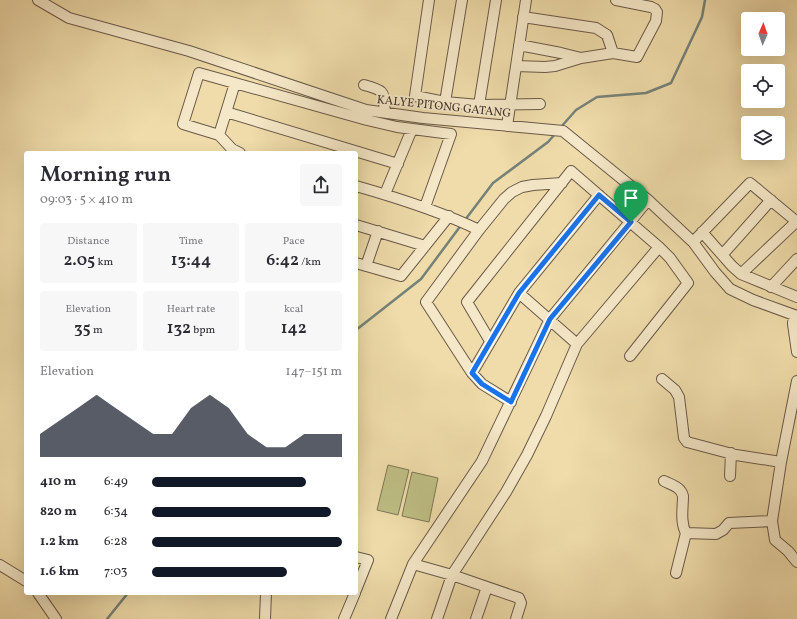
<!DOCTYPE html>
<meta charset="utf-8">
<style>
:root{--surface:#fff;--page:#f7f7f7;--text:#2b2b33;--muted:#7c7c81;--accent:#111827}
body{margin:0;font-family:Vollkorn,serif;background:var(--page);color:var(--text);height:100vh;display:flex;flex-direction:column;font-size:15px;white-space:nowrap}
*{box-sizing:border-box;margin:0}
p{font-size:13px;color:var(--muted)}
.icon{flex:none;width:22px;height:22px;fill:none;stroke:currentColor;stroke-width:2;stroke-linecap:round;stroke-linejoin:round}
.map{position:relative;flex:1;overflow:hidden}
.side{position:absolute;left:24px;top:151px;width:334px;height:444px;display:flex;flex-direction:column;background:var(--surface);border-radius:4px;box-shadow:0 4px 16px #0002}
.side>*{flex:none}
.needle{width:26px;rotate:2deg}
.controls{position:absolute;left:741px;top:12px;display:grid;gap:8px}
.controls a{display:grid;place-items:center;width:44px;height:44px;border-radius:4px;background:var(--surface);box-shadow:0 4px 16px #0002;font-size:20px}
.pin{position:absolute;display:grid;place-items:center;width:34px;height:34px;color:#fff;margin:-41px -17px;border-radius:50% 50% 50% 0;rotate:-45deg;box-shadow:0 0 4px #0007}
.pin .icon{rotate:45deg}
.round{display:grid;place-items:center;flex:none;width:42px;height:42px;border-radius:4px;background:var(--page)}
.headline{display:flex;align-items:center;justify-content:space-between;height:68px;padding:0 16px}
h1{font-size:22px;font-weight:600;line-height:30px}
.figures{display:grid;grid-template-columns:repeat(3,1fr);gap:6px;height:68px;padding:4px 16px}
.figures div{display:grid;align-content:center;border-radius:4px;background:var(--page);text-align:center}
.figures b{font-size:17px;font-weight:600}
.figures small{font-size:11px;font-weight:400}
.figures p{font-size:11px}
.chart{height:112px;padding:8px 16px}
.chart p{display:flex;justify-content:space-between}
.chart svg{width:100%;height:72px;margin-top:4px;fill:var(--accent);opacity:.7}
ul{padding:0 16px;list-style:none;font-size:13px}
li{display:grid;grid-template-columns:64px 48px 1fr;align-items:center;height:30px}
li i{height:10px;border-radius:5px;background:var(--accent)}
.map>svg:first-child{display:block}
.green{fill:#bebf85;stroke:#7e7757}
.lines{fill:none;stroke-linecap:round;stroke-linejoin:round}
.stream{stroke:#758279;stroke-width:2.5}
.minor-casing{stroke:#6a5a49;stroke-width:12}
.minor{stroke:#f5e8c8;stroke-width:10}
.route-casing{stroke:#fff;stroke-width:8}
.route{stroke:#1a73e8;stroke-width:5}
.labels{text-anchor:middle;stroke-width:3.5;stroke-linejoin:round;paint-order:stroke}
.street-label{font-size:12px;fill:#3d2f29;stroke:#f5e8c8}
</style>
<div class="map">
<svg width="797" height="619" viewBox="0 0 797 619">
<rect width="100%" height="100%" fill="#efdcaa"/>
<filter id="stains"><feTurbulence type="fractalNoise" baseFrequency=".005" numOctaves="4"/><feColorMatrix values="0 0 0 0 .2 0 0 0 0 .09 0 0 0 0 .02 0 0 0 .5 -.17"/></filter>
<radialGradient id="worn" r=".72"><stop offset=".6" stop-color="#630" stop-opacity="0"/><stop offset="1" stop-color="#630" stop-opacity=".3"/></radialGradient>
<!-- green -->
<path class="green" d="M388 465 409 470 398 515 377 510Z
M412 472 438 478 429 522 402 516Z"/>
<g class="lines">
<!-- stream -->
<path class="stream" d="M561 127 576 110 597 97 646 93 671 83 702 17 705 0
M465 220 493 183 548 142 556 133
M356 330 421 279 462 224
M107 619 128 593"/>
<!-- minor casing -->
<g class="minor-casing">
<path id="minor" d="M38 0 69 18 189 51 366 110 423 118 563 131 648 200 693 242 715 272 730 289 753 300 797 316
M429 0 415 96 445 102 479 105 540 104
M523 17 596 28 607 35 613 53
M519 45 561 53 581 58
M516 66 545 67 555 66 581 58 613 53 637 57 656 21 657 12 655 9 651 7 616 0
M364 85C387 91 383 92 385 113
M445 102 462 0
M479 105 496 0
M226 112 398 164
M507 126 526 0
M219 135 235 83
M240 153 232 149 219 135 183 124 199 73 367 120 397 127 451 134 425 207
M356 186C398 198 440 211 479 230
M385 194 412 129
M356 225 425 246
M702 232 732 266 741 274 797 297
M693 242 750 183 797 222
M723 254 771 200
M356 263 401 276 449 216
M366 266 378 231
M741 274 797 221
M771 287 797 259
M519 293 577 344
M797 319 793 322V324L797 352
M490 341 467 302 571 171 659 247 670 258 688 283 630 356
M472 373 519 293 599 195
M662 379 675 390 679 397 684 438 687 442 736 455 781 462
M511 402 482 384 472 373 426 302 479 230 504 199 512 192 522 187 533 185 562 183
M730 476 731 453
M664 481C672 485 681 487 683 496 683 508 680 522 686 533L716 534 723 530 729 523 772 521 775 540 788 551 797 562
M772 521 781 462 797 381
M356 557 368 560 356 590
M413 564 452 575 516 597 519 598 521 603 516 619
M0 565 26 581
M676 573 686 533
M38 593 56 619
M265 619 266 593
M344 619 355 593
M391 619 413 564 482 461 550 319 648 200
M437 619 452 575 506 492 527 455 546 416 577 344 659 247
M476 619 487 587"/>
</g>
<!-- minor -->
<use href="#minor" class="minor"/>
</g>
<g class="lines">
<!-- route casing -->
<g class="route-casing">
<path id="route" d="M599 195 631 222 550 319 511 402 482 384 472 373 519 293Z"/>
</g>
<!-- route -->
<use href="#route" class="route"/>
</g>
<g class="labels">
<!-- street labels -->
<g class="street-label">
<text transform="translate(444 106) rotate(6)" y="4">KALYE PITONG GATANG</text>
</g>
</g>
<rect width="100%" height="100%" filter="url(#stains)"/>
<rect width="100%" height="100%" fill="url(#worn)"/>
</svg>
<div class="controls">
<a><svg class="needle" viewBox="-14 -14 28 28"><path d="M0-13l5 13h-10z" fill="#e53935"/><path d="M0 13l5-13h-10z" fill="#7c7c81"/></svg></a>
<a><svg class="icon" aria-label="locate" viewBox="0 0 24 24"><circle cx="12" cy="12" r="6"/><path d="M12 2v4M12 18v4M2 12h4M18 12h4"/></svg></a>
<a><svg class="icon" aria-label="layers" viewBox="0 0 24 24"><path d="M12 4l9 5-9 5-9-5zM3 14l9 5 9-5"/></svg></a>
</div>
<div class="pin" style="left:631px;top:222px;background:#1e9e55"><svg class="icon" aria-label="arrive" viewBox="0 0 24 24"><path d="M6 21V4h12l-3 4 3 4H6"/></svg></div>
<section class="side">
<div class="headline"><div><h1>Morning run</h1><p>09:03 · 5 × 410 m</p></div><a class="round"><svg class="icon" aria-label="share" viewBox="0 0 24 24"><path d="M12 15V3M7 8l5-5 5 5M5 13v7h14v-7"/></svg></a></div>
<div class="figures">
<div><p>Distance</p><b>2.05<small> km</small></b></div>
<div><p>Time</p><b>13:44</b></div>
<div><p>Pace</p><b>6:42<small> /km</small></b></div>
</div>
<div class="figures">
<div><p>Elevation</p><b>35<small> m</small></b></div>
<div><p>Heart rate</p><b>132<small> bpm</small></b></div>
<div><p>kcal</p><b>142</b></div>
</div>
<div class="chart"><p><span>Elevation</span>147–151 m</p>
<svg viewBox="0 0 160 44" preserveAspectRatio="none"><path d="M0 44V30L10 22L20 14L30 6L40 14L50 22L60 30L70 30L80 14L90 6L100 14L110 30L120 38L130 38L140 30L150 30L160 30V44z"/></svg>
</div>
<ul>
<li><b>410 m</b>6:49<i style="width:81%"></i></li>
<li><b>820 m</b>6:34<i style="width:94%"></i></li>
<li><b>1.2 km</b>6:28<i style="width:100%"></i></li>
<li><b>1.6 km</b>7:03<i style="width:71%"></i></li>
</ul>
</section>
</div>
